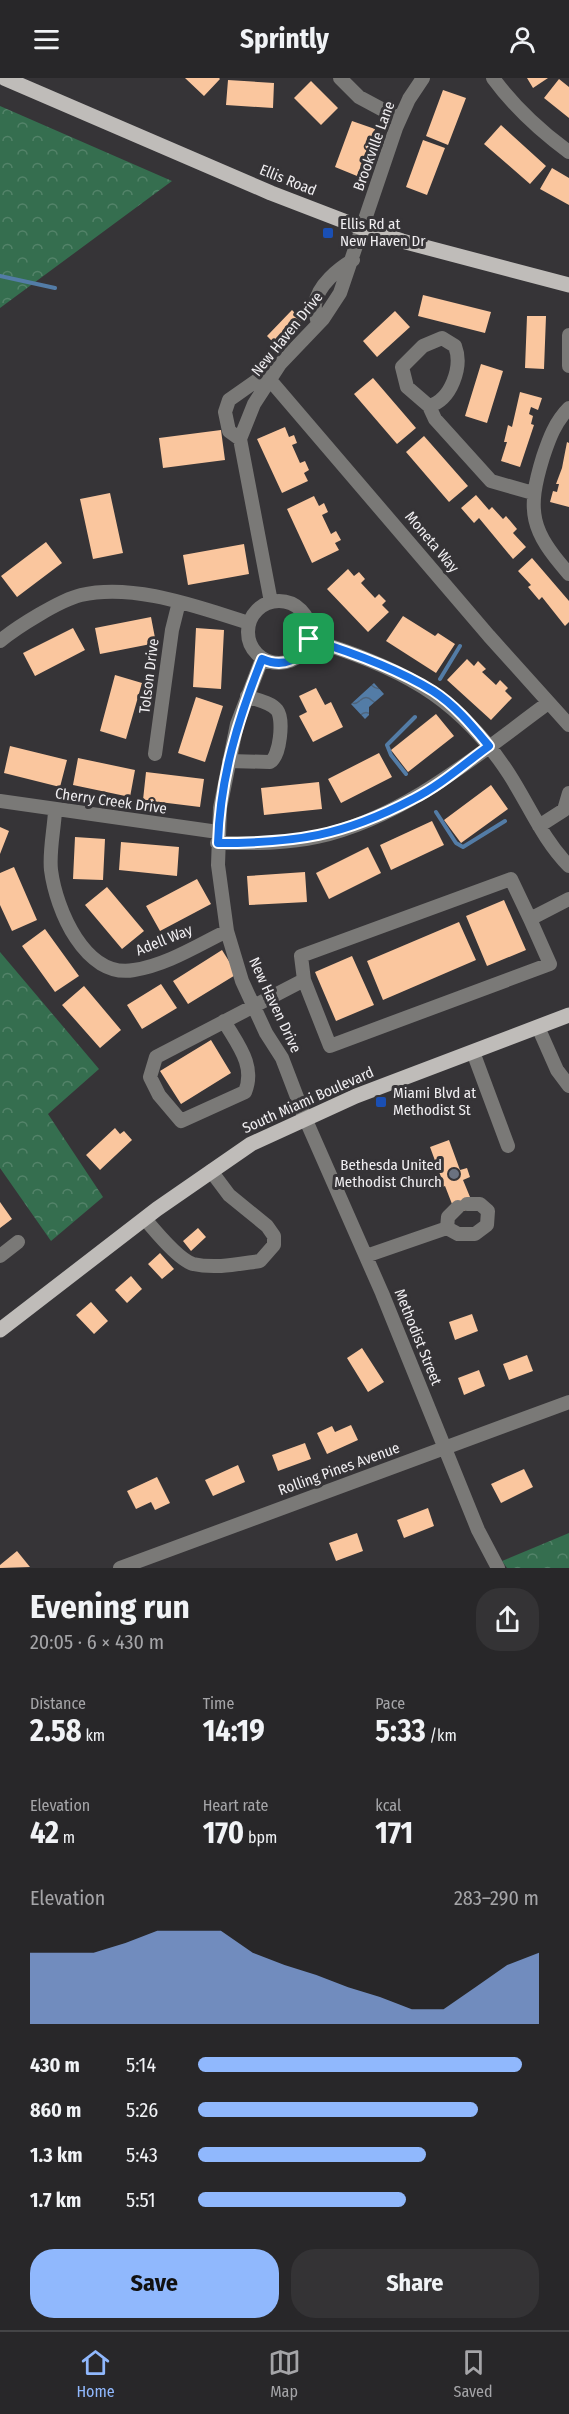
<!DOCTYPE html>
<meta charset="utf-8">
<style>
:root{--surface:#282729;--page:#343335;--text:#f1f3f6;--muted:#a5a5a8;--line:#444446;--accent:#90b8fd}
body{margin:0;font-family:"Fira Sans Condensed",sans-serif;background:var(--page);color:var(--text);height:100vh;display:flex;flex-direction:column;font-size:22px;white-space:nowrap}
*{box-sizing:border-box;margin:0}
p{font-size:20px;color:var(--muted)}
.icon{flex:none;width:33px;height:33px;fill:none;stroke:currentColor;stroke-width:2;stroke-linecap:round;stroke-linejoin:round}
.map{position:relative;height:1490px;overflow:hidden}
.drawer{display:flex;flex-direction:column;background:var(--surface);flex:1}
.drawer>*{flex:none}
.pin{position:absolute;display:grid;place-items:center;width:51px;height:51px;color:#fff;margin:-26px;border-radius:12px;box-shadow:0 3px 9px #0006}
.round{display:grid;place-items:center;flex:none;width:63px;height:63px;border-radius:24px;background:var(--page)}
.headline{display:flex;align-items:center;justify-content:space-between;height:102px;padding:0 30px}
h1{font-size:33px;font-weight:700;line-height:45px}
.stats{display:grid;grid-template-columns:repeat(3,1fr);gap:9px;height:102px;padding:6px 30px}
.stats div{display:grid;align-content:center}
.stats b{font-size:30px;font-weight:700}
.stats small{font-size:16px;font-weight:400}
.stats p{font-size:16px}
.chart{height:168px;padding:12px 30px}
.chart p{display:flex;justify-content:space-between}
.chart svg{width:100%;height:108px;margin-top:6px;fill:var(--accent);opacity:.7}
.primary-button{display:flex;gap:12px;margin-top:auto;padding:12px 30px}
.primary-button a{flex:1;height:69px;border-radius:24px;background:var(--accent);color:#111;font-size:24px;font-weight:700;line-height:69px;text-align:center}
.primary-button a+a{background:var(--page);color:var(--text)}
ul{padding:0 30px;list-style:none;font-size:20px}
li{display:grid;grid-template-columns:96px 72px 1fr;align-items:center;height:45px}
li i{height:15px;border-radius:8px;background:var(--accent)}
header{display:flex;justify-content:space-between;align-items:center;height:78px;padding:0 30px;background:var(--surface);font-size:27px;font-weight:700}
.menu{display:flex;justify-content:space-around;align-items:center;height:84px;border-top:2px solid var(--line);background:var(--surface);font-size:16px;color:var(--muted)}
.menu a{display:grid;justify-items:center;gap:3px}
.menu .active{color:var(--accent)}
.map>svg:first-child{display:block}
.forest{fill:url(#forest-crowns)}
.water{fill:url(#water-waves)}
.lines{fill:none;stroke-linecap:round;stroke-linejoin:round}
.stream{stroke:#537ca6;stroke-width:4}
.building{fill:#fac69e}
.minor{stroke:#7a7977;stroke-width:14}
.major{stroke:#bfbcb9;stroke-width:15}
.route-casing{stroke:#fff;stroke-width:12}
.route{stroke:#1a73e8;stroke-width:8}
.transit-dot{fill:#1a4fb4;stroke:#363437;stroke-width:2}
.worship-dot{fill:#6b7280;stroke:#363437;stroke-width:2}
.labels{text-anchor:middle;stroke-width:6;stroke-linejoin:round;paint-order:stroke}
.street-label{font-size:15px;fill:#f0eef1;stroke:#363437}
.poi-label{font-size:15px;fill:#f0eef1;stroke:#363437;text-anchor:start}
</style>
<header><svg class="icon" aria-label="menu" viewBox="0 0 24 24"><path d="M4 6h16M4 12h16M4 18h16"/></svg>Sprintly<svg class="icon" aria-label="person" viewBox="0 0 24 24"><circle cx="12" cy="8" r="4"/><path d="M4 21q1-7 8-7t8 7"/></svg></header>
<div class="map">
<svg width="569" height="1490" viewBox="0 0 569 1490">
<defs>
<pattern id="forest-crowns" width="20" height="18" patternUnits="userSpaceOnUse" patternTransform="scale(1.5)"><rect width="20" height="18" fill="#356e4f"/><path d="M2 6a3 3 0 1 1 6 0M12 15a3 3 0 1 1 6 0" fill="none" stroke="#538369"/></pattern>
<pattern id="water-waves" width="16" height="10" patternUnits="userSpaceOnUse" patternTransform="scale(1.5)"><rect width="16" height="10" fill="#537ca6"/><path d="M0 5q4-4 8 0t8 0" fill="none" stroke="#4e647c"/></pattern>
</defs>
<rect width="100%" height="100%" fill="#363437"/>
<!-- forest -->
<path class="forest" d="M0 28 172 103 0 230Z
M0 874 99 991 48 1036 103 1119 51 1163 0 1090Z
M569 1455V1490H507L502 1483Z"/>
<!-- water -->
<path class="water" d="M374 605 384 616 369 629V637L365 641 351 626Z"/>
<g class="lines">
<!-- stream -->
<path class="stream" d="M0 198 55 210
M440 601 460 568
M406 696 391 677 387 667 415 639
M436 734 456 765 463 769 505 743"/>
</g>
<!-- building -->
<path class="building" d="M185 0H219L220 1 204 18Z
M527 0H548L533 10Z
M559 1 569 9V40L544 20Z
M228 2 274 5 273 30 226 27Z
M311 3 338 30 321 47 294 20Z
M443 12 466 20 448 67 426 58Z
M352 43 375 51 357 98 335 89Z
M501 47 546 88 530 106 484 66Z
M423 62 445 70 427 117 406 109Z
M552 90 569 100V127L540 111Z
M423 217 491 234 485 255 418 238Z
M292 232 302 242 277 268 267 258Z
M395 233 410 249 377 279 363 263Z
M527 238H546L544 291 525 290Z
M481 286 503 293 487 345 465 338Z
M373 300 416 350 397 366 354 316Z
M520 314 542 320 538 332 531 329 529 336 533 338 531 346 534 347 520 389 501 383 507 364H504L508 347 512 349Z
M285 349 289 359 294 357 297 365 292 367 300 385 305 383 309 392 304 395 308 403 282 415 257 361Z
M221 352 225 382 163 390 159 360Z
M424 358 468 408 449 424 406 374Z
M567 364 569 365V429L550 424 553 413 557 414 559 406H556L562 390Z
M110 415 123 475 93 481 80 421Z
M476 417 489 432 492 429 503 441 506 438 517 451 513 455 526 469 513 481 479 440 474 445 461 430Z
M314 418 319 428 324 425 328 434 322 437 331 456 336 453 341 462 335 465 339 472 312 485 287 431Z
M46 464 62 485 17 519 1 498Z
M244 466 249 496 188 507 183 477Z
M532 480 569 523V544L565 548 542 519 539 522 528 509 531 507 518 493Z
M348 491 354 498 359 494 365 501 361 505 375 520 379 516 386 523 382 527 389 534 368 554 327 511Z
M403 538 435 558 438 555 455 566 436 595 386 563Z
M151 539 156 565 100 576 95 550Z
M73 550 85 572 35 598 23 575Z
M196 550 224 552 221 611 193 609Z
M467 581 474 588 478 583 486 591 482 594 496 607 500 602 508 610 505 613 512 620 491 642 447 602Z
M115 597 142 605 126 661 100 653Z
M316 610 325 627 331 624 343 649 313 664 299 638 307 634 299 618Z
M196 619 223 628 205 684 178 675Z
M436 636 454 658 408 694 391 672Z
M10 668 67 682 60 709 4 695Z
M379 675 392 699 341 725 328 701Z
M78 680 135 692 130 719 73 707Z
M146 694 204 701 200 729 143 722Z
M319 704 322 731 264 737 261 710Z
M491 707 508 731 461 765 444 742Z
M432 743 444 767 391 792 380 767Z
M0 749 9 753 0 776Z
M75 759 105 761 103 802 73 801Z
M121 764 179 769 177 798 119 792Z
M368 769 381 795 329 821 316 795Z
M14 789 37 842 12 853 0 827V795Z
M305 794 307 824 249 827 247 798Z
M197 801 211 826 160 853 146 828Z
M107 809 144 853 122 871 85 827Z
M504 822 526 872 487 888 466 838Z
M459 844 476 882 383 922 367 883Z
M45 851 79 898 55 914 22 868Z
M222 872 237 896 188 926 173 903Z
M352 878 374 927 336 943 315 894Z
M161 906 177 930 142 951 127 927Z
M84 908 121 952 100 970 62 927Z
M211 962 231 995 181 1026 160 993Z
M115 1050 120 1056 124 1053 132 1062 100 1092 86 1077Z
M449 1062 460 1092 467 1090 470 1099 463 1102 470 1119 469 1131 460 1134 452 1126 445 1108 438 1111 434 1101 441 1099 430 1069Z
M0 1124 12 1141 0 1150Z
M198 1150 206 1159 191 1173 183 1163Z
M160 1175 174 1191 162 1201 148 1186Z
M131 1198 142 1211 127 1225 115 1212Z
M91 1224 108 1243 94 1256 76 1237Z
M472 1236 478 1253 455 1262 449 1244Z
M362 1270 384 1304 368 1314 347 1280Z
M527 1277 533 1293 509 1302 503 1286Z
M479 1292 485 1308 464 1317 458 1300Z
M351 1347 358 1362 327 1376 317 1355 332 1348 335 1354Z
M305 1365 311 1381 278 1393 272 1377Z
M238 1387 245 1404 213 1418 205 1402Z
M524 1391 533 1409 501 1425 491 1406Z
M157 1399 170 1425 155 1432 151 1424 136 1431 127 1413Z
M428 1430 434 1448 404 1460 397 1442Z
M357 1455 363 1473 336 1483 329 1465Z
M17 1473 30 1489 0 1490V1487Z"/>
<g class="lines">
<!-- minor -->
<path class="minor" d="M340 0 359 19 400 41
M493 0C515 30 539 52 569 74
M318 246C317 240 314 232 315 226 318 207 338 191 353 182
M569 257V288
M442 260 455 268C463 289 451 322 429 328L407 309 402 289 423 268Z
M270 302 489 558 569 647
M429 328 435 341 491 403 533 415
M569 330C555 344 549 361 543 379 526 434 531 453 569 496
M240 361 229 353 225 334 229 322 273 291
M248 554a31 31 0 1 1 62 0a31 31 0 1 1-62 0Z
M271 524 240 361 254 326 280 286 323 241 340 215 396 50 409 21 423 0
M309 561C398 589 457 616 509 696 529 727 543 762 569 788
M0 563C17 549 60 522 81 517 135 505 197 529 249 545
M262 581 237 646 220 730 218 787 227 853 242 903 266 955 282 980 305 1040 382 1215 478 1452 498 1490
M155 676 172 552 179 524
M229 683 270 684C280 679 284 641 277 632 271 624 256 622 247 618
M0 723 218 754
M55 733C54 752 49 774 51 792 56 831 85 901 134 892 167 887 198 867 227 853
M539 748 564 732 569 715
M217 765C250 765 285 766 317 759 406 739 477 677 548 625
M304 902 330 968 550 886 530 841
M224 943C237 966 256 987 245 1014L181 1043 159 1017 150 999 156 979 304 902 301 878 511 801 530 841 569 821
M538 949 557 992 569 1008
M473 974 508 1068
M145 1141C155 1153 179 1182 193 1186 215 1191 238 1186 260 1183L274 1167V1158L267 1148 229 1117 211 1093
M447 1150 448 1139 458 1129
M0 1178 18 1164
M366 1178 447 1150 458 1156H475L487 1147 488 1133 480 1126H467
M120 1490 569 1324"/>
<!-- major -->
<path class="major" d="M4 0 271 115 362 150 402 163 569 207
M0 1252 157 1131 251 1066 356 1018 569 937"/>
</g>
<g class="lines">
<!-- route casing -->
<g class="route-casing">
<path id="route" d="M309 561C351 574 396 590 433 613 455 627 473 649 489 668 464 686 441 707 413 721 343 758 296 765 218 765 220 700 238 641 262 581 283 590 301 583 309 561Z"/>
</g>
<!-- route -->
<use href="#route" class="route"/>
</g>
<!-- markers -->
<g class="transit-dot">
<rect x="322" y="149" width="12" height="12" rx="3"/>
<rect x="375" y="1018" width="12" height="12" rx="3"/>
</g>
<circle class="worship-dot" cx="454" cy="1096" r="6"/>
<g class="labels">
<!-- street labels -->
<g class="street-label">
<text transform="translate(374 68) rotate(-70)" y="5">Brookville Lane</text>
<text transform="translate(288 102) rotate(22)" y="5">Ellis Road</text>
<text transform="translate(287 256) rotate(-51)" y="5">New Haven Drive</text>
<text transform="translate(432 464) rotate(50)" y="5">Moneta Way</text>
<text transform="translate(149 598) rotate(-83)" y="5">Tolson Drive</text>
<text transform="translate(111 723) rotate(8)" y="5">Cherry Creek Drive</text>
<text transform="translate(164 862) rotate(-22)" y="5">Adell Way</text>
<text transform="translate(275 927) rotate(65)" y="5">New Haven Drive</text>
<text transform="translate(308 1022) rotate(-24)" y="5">South Miami Boulevard</text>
<text transform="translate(418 1259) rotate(68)" y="5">Methodist Street</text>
<text transform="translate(339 1391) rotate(-20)" y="5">Rolling Pines Avenue</text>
</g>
<!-- poi labels -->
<g class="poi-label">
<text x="340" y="151">Ellis Rd at<tspan x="340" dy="17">New Haven Dr</tspan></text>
<text x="393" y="1020">Miami Blvd at<tspan x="393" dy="17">Methodist St</tspan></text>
<text x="442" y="1092" text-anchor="end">Bethesda United<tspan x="442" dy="17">Methodist Church</tspan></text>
</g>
</g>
</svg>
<div class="pin" style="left:309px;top:561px;background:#1e9e55"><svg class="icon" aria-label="arrive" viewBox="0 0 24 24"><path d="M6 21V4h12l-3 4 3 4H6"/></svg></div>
</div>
<section class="drawer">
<div class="headline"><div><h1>Evening run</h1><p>20:05 · 6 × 430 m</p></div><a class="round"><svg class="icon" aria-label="share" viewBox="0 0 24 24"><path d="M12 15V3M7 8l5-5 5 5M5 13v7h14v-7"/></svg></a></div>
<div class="stats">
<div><p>Distance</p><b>2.58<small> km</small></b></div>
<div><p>Time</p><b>14:19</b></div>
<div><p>Pace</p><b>5:33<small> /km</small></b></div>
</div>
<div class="stats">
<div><p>Elevation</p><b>42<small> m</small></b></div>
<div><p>Heart rate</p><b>170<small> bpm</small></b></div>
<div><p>kcal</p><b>171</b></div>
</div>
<div class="chart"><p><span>Elevation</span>283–290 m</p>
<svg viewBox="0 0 160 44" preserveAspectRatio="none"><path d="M0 44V15L10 15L20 15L30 11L40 6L50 6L60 6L70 15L80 20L90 24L100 29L110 33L120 38L130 38L140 29L150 20L160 15V44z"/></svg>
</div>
<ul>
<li><b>430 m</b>5:14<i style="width:95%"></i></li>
<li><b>860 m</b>5:26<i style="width:82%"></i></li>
<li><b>1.3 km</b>5:43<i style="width:67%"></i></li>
<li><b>1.7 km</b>5:51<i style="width:61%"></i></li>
</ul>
<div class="primary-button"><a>Save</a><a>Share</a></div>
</section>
<nav class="menu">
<a class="active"><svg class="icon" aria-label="home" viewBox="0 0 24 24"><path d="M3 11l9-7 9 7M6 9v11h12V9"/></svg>Home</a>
<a><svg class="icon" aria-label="map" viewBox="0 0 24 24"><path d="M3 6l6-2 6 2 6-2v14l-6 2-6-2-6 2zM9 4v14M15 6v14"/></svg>Map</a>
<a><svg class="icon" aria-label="saved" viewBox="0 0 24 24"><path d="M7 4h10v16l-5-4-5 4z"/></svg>Saved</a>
</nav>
